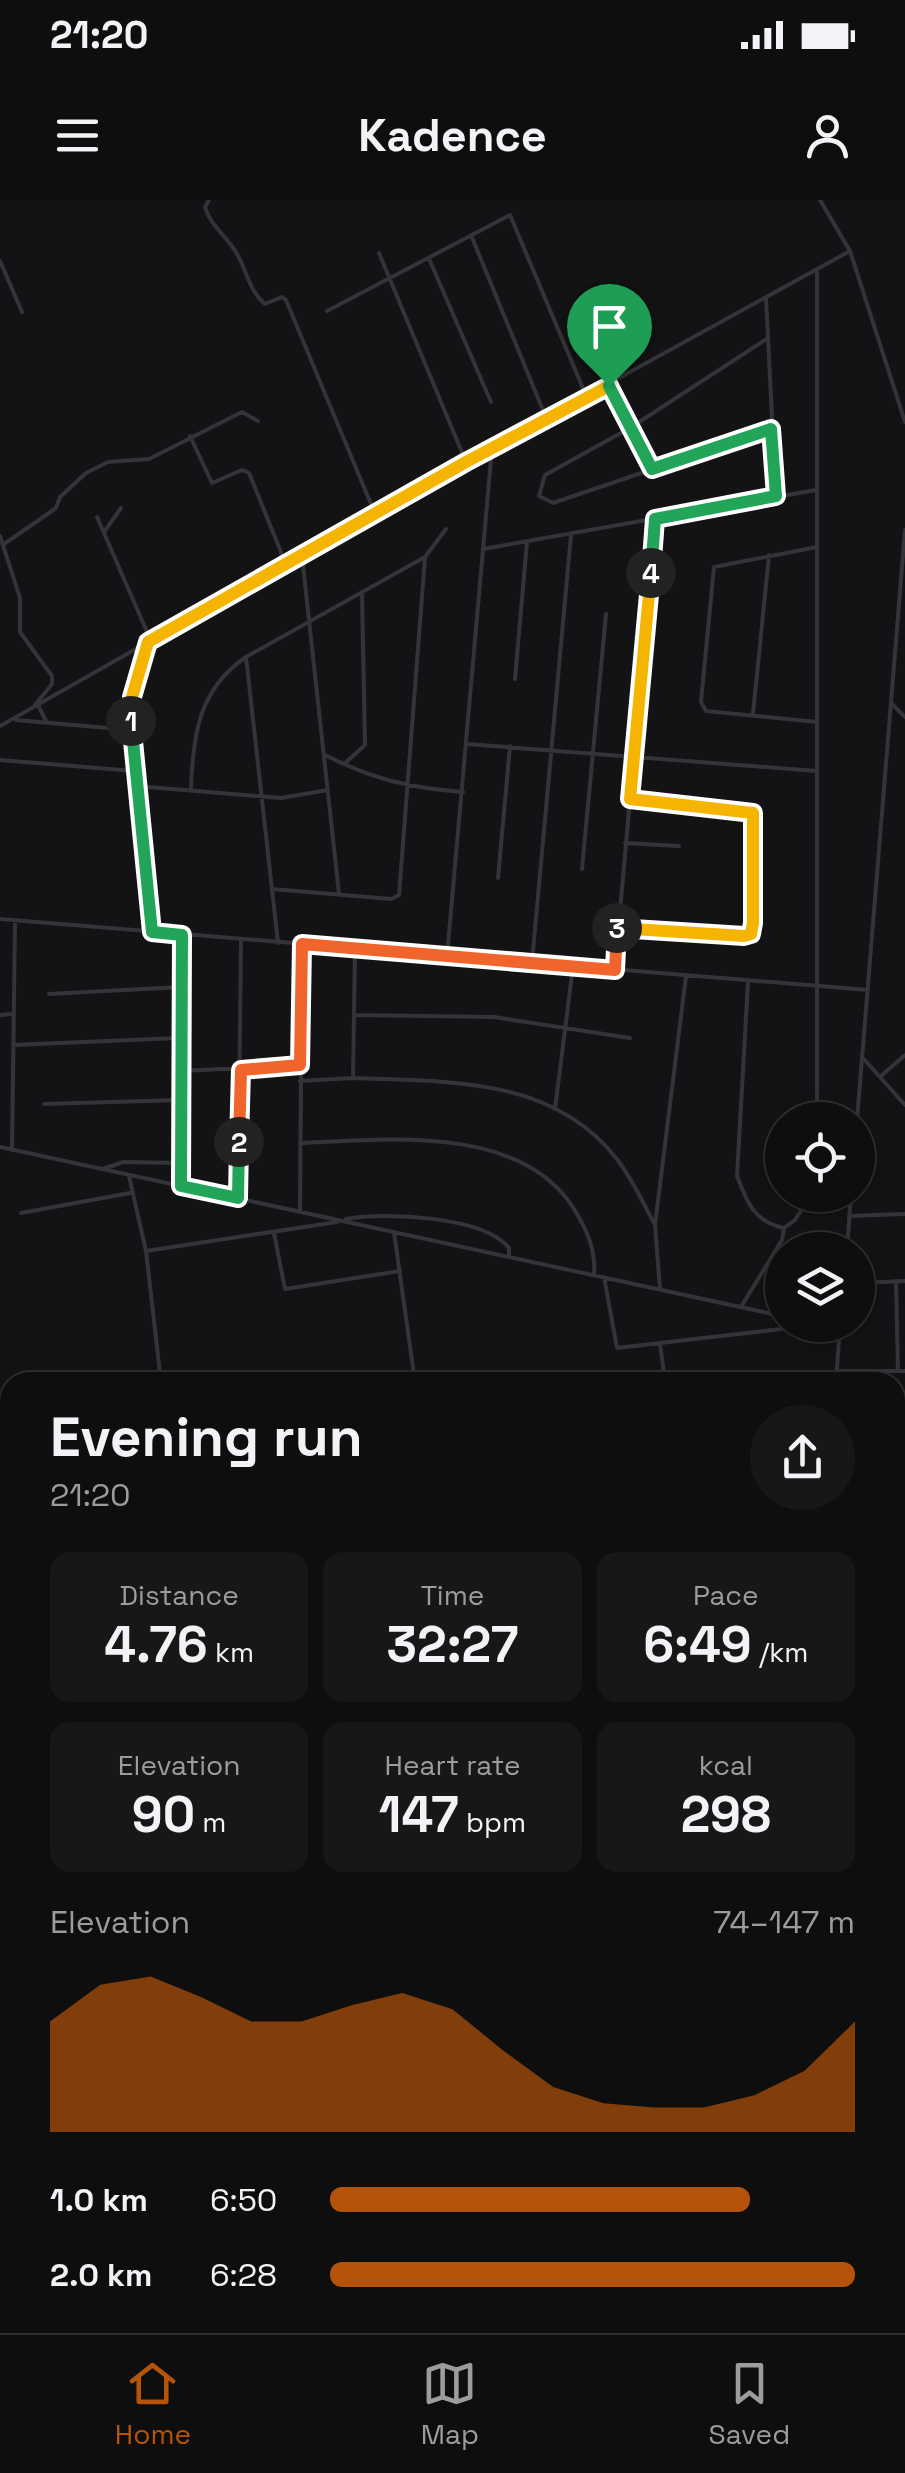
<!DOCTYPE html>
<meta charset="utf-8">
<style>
:root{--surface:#0e0e0f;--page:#171718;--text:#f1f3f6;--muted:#9b9c9e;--line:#2e2e2f;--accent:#b45309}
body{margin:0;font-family:"Space Grotesk",sans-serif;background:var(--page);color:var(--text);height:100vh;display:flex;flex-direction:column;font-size:38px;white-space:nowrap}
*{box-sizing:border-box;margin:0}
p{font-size:32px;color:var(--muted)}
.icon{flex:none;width:55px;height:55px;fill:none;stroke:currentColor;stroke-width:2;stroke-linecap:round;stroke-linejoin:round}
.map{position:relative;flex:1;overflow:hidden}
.panel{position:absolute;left:0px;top:1172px;width:905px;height:962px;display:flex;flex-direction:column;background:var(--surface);border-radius:30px 30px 0 0;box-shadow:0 5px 15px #0003,0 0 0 2px var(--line)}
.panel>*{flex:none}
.fabs{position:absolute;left:765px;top:902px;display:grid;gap:20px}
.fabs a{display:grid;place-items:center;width:110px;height:110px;border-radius:50%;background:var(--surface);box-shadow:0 5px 15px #0003,0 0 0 2px var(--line);font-size:50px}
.pin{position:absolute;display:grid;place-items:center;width:85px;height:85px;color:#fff;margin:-102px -42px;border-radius:50% 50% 50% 0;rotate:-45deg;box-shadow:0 0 10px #0007}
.pin .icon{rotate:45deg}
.km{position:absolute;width:50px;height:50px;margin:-25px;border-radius:50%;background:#222;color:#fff;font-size:28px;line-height:50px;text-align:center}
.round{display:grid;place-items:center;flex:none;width:105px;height:105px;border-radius:52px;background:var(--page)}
.overview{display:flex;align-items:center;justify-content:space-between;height:170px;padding:0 50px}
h1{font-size:55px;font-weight:700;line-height:75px}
.metrics{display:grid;grid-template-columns:repeat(3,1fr);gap:15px;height:170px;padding:10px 50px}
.metrics div{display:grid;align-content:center;border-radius:20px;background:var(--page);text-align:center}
.metrics b{font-size:50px;font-weight:700}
.metrics small{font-size:28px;font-weight:400}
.metrics p{font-size:28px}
.chart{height:280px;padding:20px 50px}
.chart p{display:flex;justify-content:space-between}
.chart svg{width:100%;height:180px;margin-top:10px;fill:var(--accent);opacity:.7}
ul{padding:0 50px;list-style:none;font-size:32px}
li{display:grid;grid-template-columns:160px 120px 1fr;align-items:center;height:75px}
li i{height:25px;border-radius:12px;background:var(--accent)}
.status{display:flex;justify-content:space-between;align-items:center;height:70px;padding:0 50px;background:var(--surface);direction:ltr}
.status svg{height:28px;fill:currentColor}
header{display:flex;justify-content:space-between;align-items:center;height:130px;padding:0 50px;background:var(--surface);font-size:45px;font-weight:700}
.tabs{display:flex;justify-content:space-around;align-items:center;height:140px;border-top:2px solid var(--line);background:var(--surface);font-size:28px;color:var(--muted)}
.tabs a{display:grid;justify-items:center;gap:5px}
.tabs .on{color:var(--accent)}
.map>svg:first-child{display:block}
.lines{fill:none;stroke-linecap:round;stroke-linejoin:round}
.minor{stroke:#343438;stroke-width:4}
.secondary{stroke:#424248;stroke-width:6}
.split-1-casing{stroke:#fff;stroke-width:20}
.split-2-casing{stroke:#fff;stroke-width:20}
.split-3-casing{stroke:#fff;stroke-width:20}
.split-4-casing{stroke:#fff;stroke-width:20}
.split-5-casing{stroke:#fff;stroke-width:20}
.split-1{stroke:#f5b400;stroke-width:12}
.split-2{stroke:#22a559;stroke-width:12}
.split-3{stroke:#f0652b;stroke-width:12}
.split-4{stroke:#f5b400;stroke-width:12}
.split-5{stroke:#22a559;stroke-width:12}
</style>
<div class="status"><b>21:20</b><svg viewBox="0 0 49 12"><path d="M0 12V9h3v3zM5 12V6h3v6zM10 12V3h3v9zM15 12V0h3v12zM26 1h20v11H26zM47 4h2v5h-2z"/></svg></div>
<header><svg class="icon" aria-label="menu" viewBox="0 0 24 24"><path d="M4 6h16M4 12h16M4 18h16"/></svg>Kadence<svg class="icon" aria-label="person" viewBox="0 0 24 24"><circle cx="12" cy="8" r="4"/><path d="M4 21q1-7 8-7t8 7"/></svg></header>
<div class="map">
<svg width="905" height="2133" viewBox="0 0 905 2133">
<rect width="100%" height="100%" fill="#131214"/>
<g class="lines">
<!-- minor -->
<path class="minor" d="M209 0 205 7C210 26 228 37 237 54 247 71 249 91 265 104L282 97 286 100 376 316
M820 0 850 51 905 222
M471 35 547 220
M379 53 466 262
M0 61 22 112
M430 61 491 202
M817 71V920
M766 98 776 297
M327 111 510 15 587 198
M768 138 630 228 545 275 539 296 553 303 771 229
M609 186 652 269
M190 236 212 283 242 270 249 273 281 352 283 367
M97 317 151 441
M104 332 121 308
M0 336 20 398V432L52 476V484L35 505
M4 344 56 308 60 297 86 273 108 262 149 259 242 212 258 221
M817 347 714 367 701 502 706 511 817 522
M483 349 816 290
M302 356 339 694
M149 442 132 497 131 548 152 732
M515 479 527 342
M892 504 905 517
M38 505 46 521
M753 514 769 355
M16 520 131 530
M0 526 466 262 850 51
M467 544 816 571
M325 555C372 579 410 588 463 592
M0 560 134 571
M344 564 365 545 362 394
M136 586 281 598 328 590
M191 588C193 534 199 489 246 457
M625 643 679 646
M582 669 606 414
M498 678 510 546
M272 689 391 699 399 695 425 357
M0 719 868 790
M618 727 744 736 751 734 753 723 751 611 630 599
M278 743 246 457 425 357 446 329
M355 751 353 878C448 882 551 876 616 958 632 978 643 1003 655 1025
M447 756 492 248
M532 762 571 335
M615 767 655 319
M748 782 737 976C747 1002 754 1022 784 1028
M49 794 182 787
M0 815 13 814
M355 815 494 817 630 838
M13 845 178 838
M862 857 905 905
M181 871 300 865
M881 876 905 855
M300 881 353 878
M44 904 179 900
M555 909 573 766
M857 920 905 330
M300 943C386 939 521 924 574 1009 587 1030 596 1050 594 1075
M0 947 782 1116
M12 950 15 721
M103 969 123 962 181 963
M129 976 146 1051 161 1182
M181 986 182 735
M238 997 241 740
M300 1011 302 746
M21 1013 130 993
M849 1016 905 1014
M346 1019C384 1012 484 1016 509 1048V1057
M394 1032 415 1182
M274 1033 285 1089 400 1071
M847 1050 851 995
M146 1051 337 1022
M604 1077 617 1148 815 1125
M896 1081 898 1171
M858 1083 905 1081
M660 1089 655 1025 686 776
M741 1107 782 1040 784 1028 795 1020 811 995
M660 1143 665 1182
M837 1171H905
M836 1182 840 1125
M895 1238H905
M895 1304H905
M895 1372H905
M895 1421H905
M0 1477 10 1476
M895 1489H905
M895 1555H905
M895 1560 896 1665
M895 1665 905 1666
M895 1682 905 1692
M0 1813 10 1812
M57 2125 58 2133
M347 2125 356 2133"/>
<!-- secondary -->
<path class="secondary" d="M0 1867V1911"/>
</g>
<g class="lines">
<!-- split-1 casing -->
<g class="split-1-casing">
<path id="split-1" d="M131 521 132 497 148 442 466 262 609 186"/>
</g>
<!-- split-2 casing -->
<g class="split-2-casing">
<path id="split-2" d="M131 521 152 732 182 735 181 986 238 998 239 942"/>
</g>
<!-- split-3 casing -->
<g class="split-3-casing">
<path id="split-3" d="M239 942 241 870 300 865 302 744 615 770 617 728"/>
</g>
<!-- split-4 casing -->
<g class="split-4-casing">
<path id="split-4" d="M617 728 744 736 751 734 753 723V613L630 599 651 373"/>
</g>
<!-- split-5 casing -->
<g class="split-5-casing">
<path id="split-5" d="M609 186 652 269 771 229 776 296 655 319 651 373"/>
</g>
<!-- split-1 -->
<use href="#split-1" class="split-1"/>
<!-- split-2 -->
<use href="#split-2" class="split-2"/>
<!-- split-3 -->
<use href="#split-3" class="split-3"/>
<!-- split-4 -->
<use href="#split-4" class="split-4"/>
<!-- split-5 -->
<use href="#split-5" class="split-5"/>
</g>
</svg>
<div class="fabs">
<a><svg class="icon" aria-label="locate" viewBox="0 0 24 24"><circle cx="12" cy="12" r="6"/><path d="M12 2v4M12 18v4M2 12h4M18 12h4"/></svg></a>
<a><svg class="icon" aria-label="layers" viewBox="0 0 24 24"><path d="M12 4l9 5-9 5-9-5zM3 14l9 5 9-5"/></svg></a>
</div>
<div class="pin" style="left:609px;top:186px;background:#1e9e55"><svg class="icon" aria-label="arrive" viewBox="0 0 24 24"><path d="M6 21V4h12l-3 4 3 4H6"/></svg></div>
<b class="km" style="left:131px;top:521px">1</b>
<b class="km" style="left:239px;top:942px">2</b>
<b class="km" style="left:617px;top:728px">3</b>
<b class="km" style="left:651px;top:373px">4</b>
<section class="panel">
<div class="overview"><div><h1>Evening run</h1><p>21:20</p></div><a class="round"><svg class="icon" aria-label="share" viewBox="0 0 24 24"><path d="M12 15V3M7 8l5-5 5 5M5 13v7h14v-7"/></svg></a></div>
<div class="metrics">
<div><p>Distance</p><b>4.76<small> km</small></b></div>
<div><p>Time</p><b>32:27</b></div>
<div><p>Pace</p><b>6:49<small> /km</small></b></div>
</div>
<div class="metrics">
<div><p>Elevation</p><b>90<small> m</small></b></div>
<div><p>Heart rate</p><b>147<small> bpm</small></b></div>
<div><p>kcal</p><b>298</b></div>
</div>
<div class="chart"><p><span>Elevation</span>74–147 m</p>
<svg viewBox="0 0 160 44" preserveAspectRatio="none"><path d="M0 44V17L10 8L20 6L30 11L40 17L50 17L60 13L70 10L80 14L90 24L100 33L110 37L120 38L130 38L140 35L150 29L160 17V44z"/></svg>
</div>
<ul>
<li><b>1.0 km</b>6:50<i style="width:80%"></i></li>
<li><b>2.0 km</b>6:28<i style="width:100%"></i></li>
</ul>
</section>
</div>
<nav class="tabs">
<a class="on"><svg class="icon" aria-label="home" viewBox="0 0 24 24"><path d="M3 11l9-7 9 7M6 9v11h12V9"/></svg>Home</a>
<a><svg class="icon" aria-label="map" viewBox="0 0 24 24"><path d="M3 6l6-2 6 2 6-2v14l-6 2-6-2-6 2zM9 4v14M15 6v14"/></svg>Map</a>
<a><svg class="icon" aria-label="saved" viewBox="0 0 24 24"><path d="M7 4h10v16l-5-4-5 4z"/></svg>Saved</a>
</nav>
